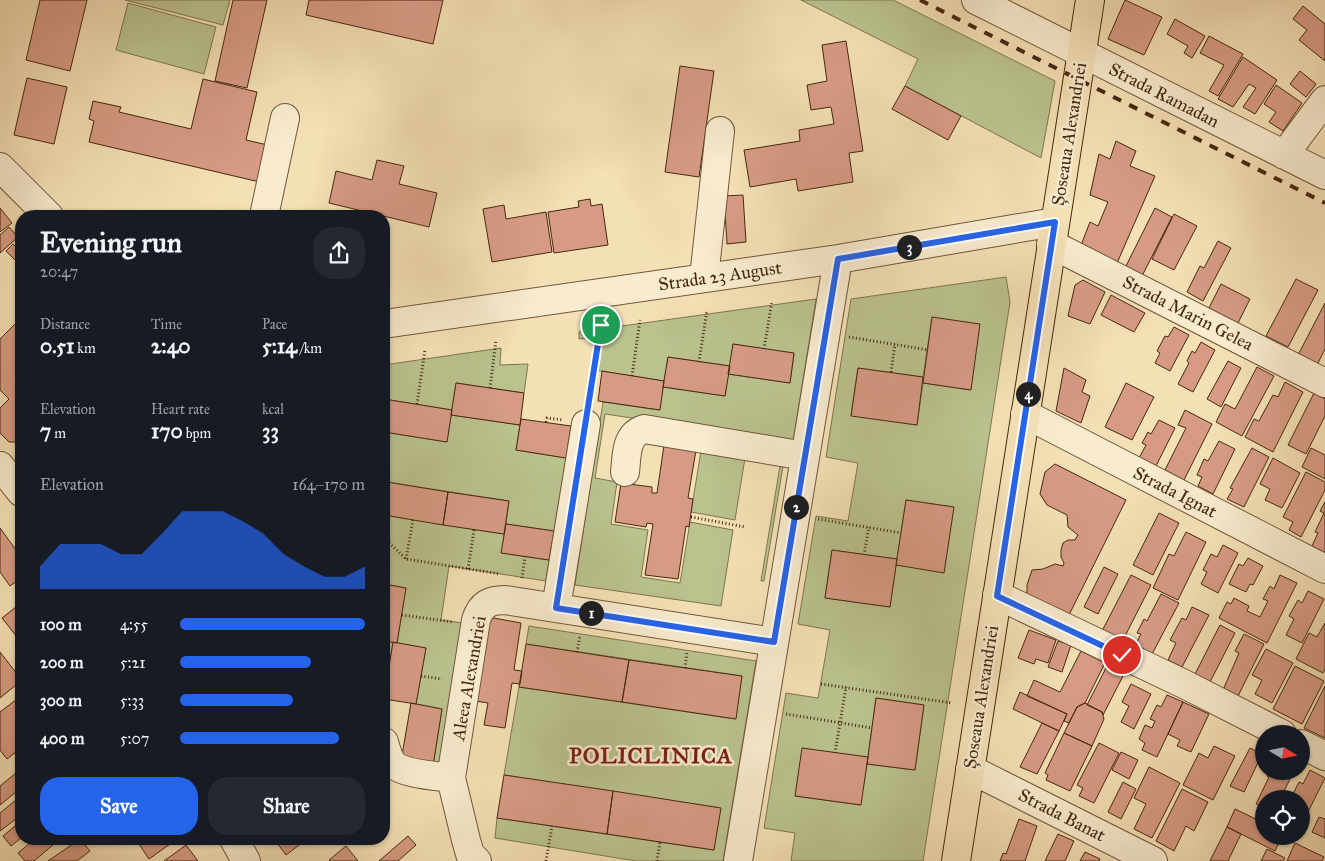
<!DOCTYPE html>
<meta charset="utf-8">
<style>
:root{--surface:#171b24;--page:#242831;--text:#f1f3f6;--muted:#9ea1a6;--accent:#2563eb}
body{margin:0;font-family:"IM FELL Great Primer",serif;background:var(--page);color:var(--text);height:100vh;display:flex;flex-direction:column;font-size:19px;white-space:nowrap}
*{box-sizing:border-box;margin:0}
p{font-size:16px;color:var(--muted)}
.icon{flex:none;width:28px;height:28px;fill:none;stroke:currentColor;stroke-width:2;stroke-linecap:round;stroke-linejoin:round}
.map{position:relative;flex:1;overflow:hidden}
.panel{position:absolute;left:15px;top:210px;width:375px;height:635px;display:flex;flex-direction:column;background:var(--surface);border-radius:20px;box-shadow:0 1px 4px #0004}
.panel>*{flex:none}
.needle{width:32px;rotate:100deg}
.buttons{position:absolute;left:1255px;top:725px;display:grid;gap:10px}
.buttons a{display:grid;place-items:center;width:55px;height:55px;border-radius:50%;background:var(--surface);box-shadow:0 1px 4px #0004;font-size:25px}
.pin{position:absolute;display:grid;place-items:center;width:42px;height:42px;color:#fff;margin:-21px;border:2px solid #fff;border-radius:50%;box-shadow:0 1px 5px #0007}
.km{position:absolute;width:25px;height:25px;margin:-12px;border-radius:50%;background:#222;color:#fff;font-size:14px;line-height:25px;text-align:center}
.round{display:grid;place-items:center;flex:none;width:52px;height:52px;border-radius:20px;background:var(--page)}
.summary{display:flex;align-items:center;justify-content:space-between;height:85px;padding:0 25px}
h1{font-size:28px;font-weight:700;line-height:38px}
.stats{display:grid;grid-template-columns:repeat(3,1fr);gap:8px;height:85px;padding:5px 25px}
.stats div{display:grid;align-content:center}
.stats b{font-size:21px;font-weight:700}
.stats small{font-size:14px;font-weight:400}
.stats p{font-size:14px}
.chart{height:140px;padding:10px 25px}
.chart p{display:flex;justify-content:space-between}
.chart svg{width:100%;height:90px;margin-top:5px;fill:var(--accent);opacity:.7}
.primary-button{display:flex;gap:10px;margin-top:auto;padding:10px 25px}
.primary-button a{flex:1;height:58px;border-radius:20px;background:var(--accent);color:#fff;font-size:20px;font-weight:700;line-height:58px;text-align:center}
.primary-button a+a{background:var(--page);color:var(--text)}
ul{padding:0 25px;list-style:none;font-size:16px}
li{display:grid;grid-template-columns:80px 60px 1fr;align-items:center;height:38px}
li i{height:12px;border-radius:6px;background:var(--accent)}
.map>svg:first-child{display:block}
.green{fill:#bac28e;stroke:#80754e;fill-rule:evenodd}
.building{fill:#d79b85;stroke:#47280e}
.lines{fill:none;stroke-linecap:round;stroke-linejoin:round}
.minor-casing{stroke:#725638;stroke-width:30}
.major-casing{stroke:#47280e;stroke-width:30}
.path{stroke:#47280e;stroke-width:3;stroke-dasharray:1 2.5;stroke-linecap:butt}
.minor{stroke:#f8ebcf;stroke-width:28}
.major{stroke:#f4e0b5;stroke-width:28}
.rail{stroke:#47280e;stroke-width:4;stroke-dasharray:9 9;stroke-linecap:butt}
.route-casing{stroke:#fff;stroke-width:10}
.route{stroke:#2563eb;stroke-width:6}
.labels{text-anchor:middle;stroke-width:5;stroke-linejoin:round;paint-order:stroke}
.street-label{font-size:18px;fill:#47280e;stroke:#f8ebcf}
.district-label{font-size:22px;font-weight:bold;letter-spacing:1px;fill:#7a1f14;stroke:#f8ebcf}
</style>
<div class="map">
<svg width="1325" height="861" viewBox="0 0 1325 861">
<rect width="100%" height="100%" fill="#f4e0b5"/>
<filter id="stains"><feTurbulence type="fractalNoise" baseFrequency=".004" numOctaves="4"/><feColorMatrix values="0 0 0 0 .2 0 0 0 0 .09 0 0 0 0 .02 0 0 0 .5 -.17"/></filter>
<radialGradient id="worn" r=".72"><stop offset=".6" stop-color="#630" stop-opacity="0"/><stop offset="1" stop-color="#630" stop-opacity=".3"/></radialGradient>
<!-- green -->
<path class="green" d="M125 0H230L223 25Z
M801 0H893L1055 81 1041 158 905 86 918 59Z
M128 3 216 27 204 74 116 50Z
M1006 277 1010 302 923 861H791L795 833 764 828 786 693 818 698 830 630 798 624 816 516 848 521 858 463 826 457 851 299ZM932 317 971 390 923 383 917 425 851 415 858 368 923 377ZM906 500 953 507 944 572 896 565 890 607 825 598 832 550 897 559ZM876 698 924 705 915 770 867 764 860 805 795 796 868 757Z
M816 299 793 442 605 414 595 478 617 482 611 524 648 530 641 577 680 583 690 522 733 530 721 606 575 585 603 402 659 410 663 387 725 396 728 374 790 383 794 354 733 344 730 366 668 357 664 381 594 370 599 337 579 339V332Z
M501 348 500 365 528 364 524 393 456 383 452 410 384 399V365Z
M451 415 520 425 516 450 566 458 554 531 506 524 509 501 387 482 384 502V432L447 442Z
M701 451 745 458 735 520 691 512Z
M781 460H784L764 581H761Z
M384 515 504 534 502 553 549 560 546 581 449 566 441 620 463 623 441 766H433L442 709 416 704 426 648 397 643 406 588 384 584Z
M529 626 756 661 723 861H636L495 838 497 818 713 850 720 808 504 775 519 687 735 719 742 676 526 644Z
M384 641 393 642 384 695Z"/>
<!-- building -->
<path class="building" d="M40 0H87L70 71 26 60Z
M233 0H267L247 88 215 81Z
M309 0H443L433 44 306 15Z
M1125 0 1162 17 1144 55 1108 39Z
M1303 6 1325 24V61L1299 40 1307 30 1293 19Z
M1175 19 1205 36 1192 58 1184 53 1188 46 1167 34Z
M1209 36 1243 54 1218 96 1209 91 1224 65 1200 53Z
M846 41 863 151 849 153 853 182 798 191 796 179 750 187 744 150 800 141 799 130 834 124 831 107 811 110 807 85 827 81 822 45Z
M1243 57 1277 80 1255 114 1243 107 1256 88 1249 84 1233 107 1218 99Z
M680 66 714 71 699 177 665 172Z
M1300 71 1316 84 1306 97 1290 84Z
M27 78 67 87 54 144 14 135Z
M203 79 257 92 246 140 272 146 264 183 89 142 94 121 89 119 93 101 121 107 119 112 191 129Z
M1276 85 1302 103 1283 131 1269 122 1276 112 1264 104Z
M905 86 961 116 948 140 892 109Z
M1116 141 1136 151 1130 166 1155 176 1114 270 1078 253 1090 222 1098 226 1108 202 1090 195 1099 154 1110 159Z
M377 160 404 166 399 184 437 193 429 227 329 203 336 171 372 180Z
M743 195 746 242 727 244 724 196Z
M590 199 591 206 602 204 608 245 554 253 548 212 579 207 578 201Z
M504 205 506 219 546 212 552 252 492 262 483 209Z
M0 208 12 223 0 232Z
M1155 208 1172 217 1142 276 1125 268Z
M1174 214 1197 226 1174 270 1152 259Z
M9 227 18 237 0 253V235Z
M1218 241 1231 248 1203 301 1187 292 1200 266 1204 268Z
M21 242V266L6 251 13 244 16 247Z
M1296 279 1318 290 1288 347 1266 336Z
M1083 280 1105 292 1090 324 1068 316 1075 285Z
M1221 284 1250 299 1235 329 1206 314Z
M1111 295 1145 313 1134 332 1101 315Z
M1325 303V349L1317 365 1298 355Z
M932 317 980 324 971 390 923 383Z
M15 324 21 331V440L19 442H9L0 433V408L9 399 0 390V339Z
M1174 327 1189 335 1170 371 1155 363 1160 353 1157 351 1165 336 1168 337Z
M1201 342 1215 350 1193 392 1178 384 1189 363 1187 361 1192 351 1195 353Z
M733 344 794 353 790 383 728 374Z
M668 357 730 366 725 396 663 387Z
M1228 361 1241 368 1221 407 1207 399Z
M1257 367 1274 376 1242 436 1216 422 1225 404 1235 409Z
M858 368 923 377 917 425 851 416Z
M1064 368 1086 380 1082 392 1090 396 1081 423 1056 411Z
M602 371 664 381 660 410 598 401Z
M1285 382 1303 392 1273 452 1245 437 1254 419 1259 421 1273 395 1278 397Z
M456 383 524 393 520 425 451 415Z
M1126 383 1154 397 1132 440 1105 427Z
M1314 393 1325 399V416L1306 454 1288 445Z
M384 399 452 410 447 442 384 432Z
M1185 410 1212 424 1184 480 1165 470 1186 428 1178 425Z
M521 419 571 426 566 458 516 450Z
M1159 420 1175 428 1156 466 1139 458 1146 445 1142 443 1148 432 1151 434Z
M1219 441 1235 449 1213 494 1198 486 1202 477 1197 475 1204 459 1208 461Z
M664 445 696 450 688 498 693 499 689 527 686 526 678 579 645 575 653 524 647 523 646 527 615 522 621 483 652 487V493H657Z
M1252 448 1269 457 1244 507 1227 499 1233 489 1230 488Z
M1311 448 1325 455V479L1302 467Z
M1273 458 1300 473 1282 508 1265 500 1270 489 1260 484Z
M1055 464 1126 500 1065 623 1027 598V585L1032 570 1043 569 1055 564 1063 566 1064 563 1061 557V550L1063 543 1068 540H1075L1078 535 1068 527 1067 515 1047 505 1040 494 1045 472Z
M1306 472 1325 482V490L1301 537 1289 530 1293 522 1283 517Z
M387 482 448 492 443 525 384 515Z
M448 492 509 501 504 534 443 525Z
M906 500 954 507 944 573 896 565Z
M1325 502V553L1312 546 1318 533 1315 532 1324 513 1320 511Z
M1159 513 1179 523 1153 575 1133 565Z
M506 524 554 531 549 560 501 553Z
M0 528 21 557V578L10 586 0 572Z
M1186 532 1206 542 1178 600 1153 588 1169 554 1174 556Z
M1223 545 1238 553 1218 593 1201 584 1207 572 1203 570 1211 554 1217 557Z
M832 550 897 559 890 607 825 598Z
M1248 558 1263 566 1253 585 1250 584 1246 592 1229 584 1239 564 1243 566Z
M1104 567 1118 574 1098 614 1084 607Z
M1131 575 1151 585 1122 642 1102 631Z
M1280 575 1297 583 1267 643 1219 618 1227 602 1231 604 1234 598 1249 606 1247 611 1260 617 1268 601 1263 599 1270 586 1274 589Z
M384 584 406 588 397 643 384 641Z
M1308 591 1324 599 1302 643 1286 635 1294 619 1289 616 1298 600 1302 603Z
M1161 594 1179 603 1151 656 1134 647 1141 634 1137 633 1144 619 1147 621Z
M21 603V642L2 618Z
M1192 607 1209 615 1182 667 1168 660 1176 643 1170 640 1182 618 1186 620Z
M488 617 521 623 514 670 522 671 520 684 512 683 505 728 484 725 488 703 475 701Z
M1325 623V669L1323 673 1296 659 1309 633 1317 637Z
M1220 625 1235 633 1208 686 1193 678Z
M1029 630 1056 640 1048 663 1036 659 1034 664 1018 658Z
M1244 634 1264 644 1237 698 1223 690 1239 653 1235 651Z
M1058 641 1071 645 1062 672 1048 667Z
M393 642 426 648 416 704 384 699Z
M526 644 629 660 622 702 519 687Z
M1266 649 1293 663 1272 703 1255 694 1262 680 1252 675Z
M1081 651 1105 663 1085 703 1077 707 1069 723 1064 721 1067 714 1027 696 1034 680 1060 692Z
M0 652 21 679V681L0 698Z
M629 660 742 676 736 719 622 702Z
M1295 666 1324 681 1302 724 1273 709Z
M1106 668 1123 676 1103 715 1102 712 1087 705Z
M1131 684 1151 694 1134 729 1121 722 1129 706 1122 702Z
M1325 686V738L1304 728Z
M1020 692 1067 714 1059 731 1013 709Z
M1167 695 1183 702 1157 757 1142 750 1145 743 1139 739 1145 725 1152 728 1155 721 1150 719 1157 705 1161 707Z
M21 696V748L7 759 0 750V712Z
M876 698 924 705 915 770 867 764Z
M1183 702 1209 714 1191 752 1177 746 1180 740 1168 734Z
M411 703 442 709 433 766 401 761Z
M1085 703 1102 712 1104 719 1092 746 1064 733 1077 707Z
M1042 723 1059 731 1037 774 1020 767Z
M1064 733 1092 746 1070 791 1046 780 1048 775 1045 773Z
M1099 743 1119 753 1094 803 1079 796 1083 788 1077 785Z
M1214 746 1235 756 1213 800 1183 785 1199 753 1208 758Z
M802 748 868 757 861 805 795 796Z
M1250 748 1262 754 1244 792 1230 786Z
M1121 752 1138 760 1129 779 1112 770Z
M1149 767 1180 783 1152 838 1134 829 1146 804 1134 798Z
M21 769V788L0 805V786Z
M1310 770 1325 778 1301 826V799H1295L1297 796 1293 794 1299 782 1303 784Z
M1269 771H1294L1280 799H1264V808L1256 804 1269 777 1267 776Z
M504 775 613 791 607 834 497 818Z
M1123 782 1136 789 1121 819 1108 812Z
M1182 789 1208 802 1194 831 1186 826 1174 851 1156 841Z
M613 791 721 808 714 850 607 834Z
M21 796V815L0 831V813Z
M1235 809 1264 823V836H1282L1275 851 1227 827Z
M1319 817 1325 819V838L1312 832Z
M1019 819 1037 826 1025 861H1000L1003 853 1006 854Z
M21 821V838L11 846 3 836Z
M1227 827 1241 834 1228 861H1210Z
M1058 834 1074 841 1065 861H1045Z
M408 836 416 845 398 861H379Z
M35 839H60L34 861H25L18 853Z
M80 839 90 851 77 861H48Z
M147 839H177L149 859 139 844Z
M282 839H307L286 855 277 843Z
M1295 843 1324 857 1322 861H1287Z
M186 845 198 861H164Z
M346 846 358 861H330L329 860Z
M1267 849 1285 858 1283 861H1261Z
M1085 852 1100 859 1099 861H1080Z"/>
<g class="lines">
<!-- minor casing -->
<g class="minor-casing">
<path id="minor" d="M976 0 1325 175
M1284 155 1325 100
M0 167 49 216
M264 216 285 118
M1051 244 1325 383
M704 278 720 131
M384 324 838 259 1055 222
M1025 414 1325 569
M0 466 21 492
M625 472C627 456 625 435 644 429L805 456
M997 595 1184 684 1282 734
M556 608 586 424
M384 742C386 749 388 758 393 764 403 774 437 776 451 778
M1301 744 1325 756
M970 769 1153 861
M234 839 246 861
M477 861 470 854 466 840 451 778 476 620C481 604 490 600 505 600L774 642
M738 861 838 259"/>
</g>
<!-- major casing -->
<g class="major-casing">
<path id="major" d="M956 861 1090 0"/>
</g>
<!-- path -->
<path class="path" d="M849 337 928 350
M764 349 772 301
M699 362 707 310
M891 372 895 344
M632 376 640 320
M490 388 496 340
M590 401 601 325
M417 404 425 350
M546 422 547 418 563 420
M691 517 745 527
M818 519 901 533
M384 538 406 559 500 574
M864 555 869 527
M406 559 413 520
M468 569 474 530
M522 578 525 557
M402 615 453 622
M577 652 580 635
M685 668 687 651
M421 676 442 679
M821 684 952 703
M786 714 872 728
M835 753 846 687
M546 861 552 826
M657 861 660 842"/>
<!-- minor -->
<use href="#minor" class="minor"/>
<!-- major -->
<use href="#major" class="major"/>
<!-- rail -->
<path class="rail" d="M920 0 1325 203"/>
</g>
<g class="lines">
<!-- route casing -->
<g class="route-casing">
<path id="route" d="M601 325 556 608 774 642 838 259 1055 222 997 596 1122 655"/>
</g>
<!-- route -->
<use href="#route" class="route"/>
</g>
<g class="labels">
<!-- street labels -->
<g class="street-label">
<text transform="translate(1164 95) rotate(27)" y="6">Strada Ramadan</text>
<text transform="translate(1069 134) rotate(-81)" y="6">Șoseaua Alexandriei</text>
<text transform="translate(720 276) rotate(-8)" y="6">Strada 23 August</text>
<text transform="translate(1188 313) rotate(27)" y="6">Strada Marin Gelea</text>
<text transform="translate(1175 492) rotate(27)" y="6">Strada Ignat</text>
<text transform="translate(469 678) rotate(-80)" y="6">Aleea Alexandriei</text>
<text transform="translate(981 697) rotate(-81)" y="6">Șoseaua Alexandriei</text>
<text transform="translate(1062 815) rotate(27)" y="6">Strada Banat</text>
</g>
<!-- district labels -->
<g class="district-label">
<text x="651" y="763">POLICLINICA</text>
</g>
</g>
<rect width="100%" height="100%" filter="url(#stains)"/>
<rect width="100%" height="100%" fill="url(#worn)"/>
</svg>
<div class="buttons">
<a><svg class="needle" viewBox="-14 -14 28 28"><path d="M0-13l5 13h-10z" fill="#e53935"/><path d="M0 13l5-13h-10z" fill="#9ea1a6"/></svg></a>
<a><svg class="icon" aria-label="locate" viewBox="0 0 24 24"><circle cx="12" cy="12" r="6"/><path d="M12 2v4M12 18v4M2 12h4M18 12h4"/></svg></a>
</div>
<div class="pin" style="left:601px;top:325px;background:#1e9e55"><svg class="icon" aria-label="arrive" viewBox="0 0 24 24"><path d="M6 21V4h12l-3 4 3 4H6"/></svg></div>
<div class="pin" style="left:1122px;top:655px;background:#d93025"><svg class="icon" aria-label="check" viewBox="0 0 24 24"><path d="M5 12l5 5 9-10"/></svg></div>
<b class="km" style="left:591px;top:613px">1</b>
<b class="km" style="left:796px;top:507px">2</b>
<b class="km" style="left:909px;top:247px">3</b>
<b class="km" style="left:1028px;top:394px">4</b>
<section class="panel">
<div class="summary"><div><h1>Evening run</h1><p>20:47</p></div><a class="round"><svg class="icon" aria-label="share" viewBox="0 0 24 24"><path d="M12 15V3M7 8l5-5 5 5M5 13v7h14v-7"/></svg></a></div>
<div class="stats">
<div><p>Distance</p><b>0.51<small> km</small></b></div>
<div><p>Time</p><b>2:40</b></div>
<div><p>Pace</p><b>5:14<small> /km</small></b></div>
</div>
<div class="stats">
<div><p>Elevation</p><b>7<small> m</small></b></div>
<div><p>Heart rate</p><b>170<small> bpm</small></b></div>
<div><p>kcal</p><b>33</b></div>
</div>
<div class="chart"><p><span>Elevation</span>164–170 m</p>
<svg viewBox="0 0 160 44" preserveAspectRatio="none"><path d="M0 44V33L10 22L20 22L30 22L40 27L50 27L60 17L70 6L80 6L90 6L100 11L110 17L120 27L130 33L140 38L150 38L160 33V44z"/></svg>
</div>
<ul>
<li><b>100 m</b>4:55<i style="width:100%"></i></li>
<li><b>200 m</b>5:21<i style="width:71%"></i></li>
<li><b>300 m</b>5:33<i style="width:61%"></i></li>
<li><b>400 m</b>5:07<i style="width:86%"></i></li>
</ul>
<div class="primary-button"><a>Save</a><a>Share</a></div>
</section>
</div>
